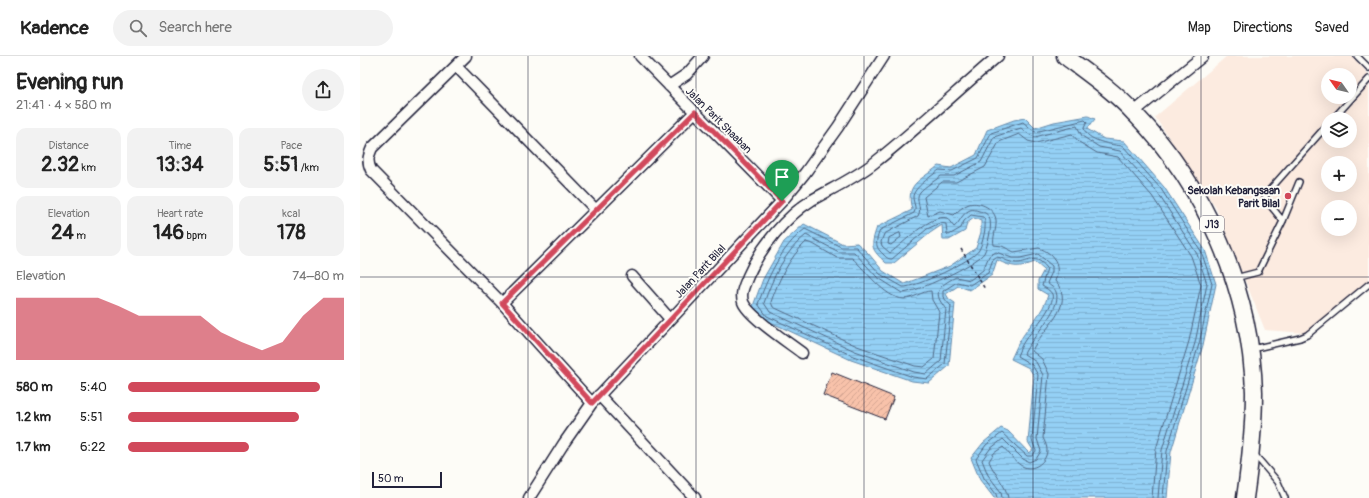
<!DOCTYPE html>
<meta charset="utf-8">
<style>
:root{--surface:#fff;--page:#f2f2f2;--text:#222;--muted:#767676;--line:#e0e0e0;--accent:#d1495b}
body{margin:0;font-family:Pangolin,sans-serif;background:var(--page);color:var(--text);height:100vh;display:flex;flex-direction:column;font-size:15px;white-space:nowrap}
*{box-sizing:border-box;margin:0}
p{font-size:13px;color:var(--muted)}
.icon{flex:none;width:22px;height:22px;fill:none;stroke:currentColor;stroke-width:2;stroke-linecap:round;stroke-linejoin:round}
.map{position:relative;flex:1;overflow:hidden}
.details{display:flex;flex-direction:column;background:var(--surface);width:360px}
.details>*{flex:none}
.needle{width:26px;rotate:304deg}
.fabs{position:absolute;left:961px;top:12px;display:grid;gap:8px}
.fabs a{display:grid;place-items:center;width:36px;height:36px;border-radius:50%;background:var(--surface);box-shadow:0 4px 16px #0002;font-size:20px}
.scale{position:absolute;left:12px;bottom:10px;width:70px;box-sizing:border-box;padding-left:4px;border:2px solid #22223b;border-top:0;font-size:11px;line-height:14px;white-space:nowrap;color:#22223b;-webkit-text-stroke:3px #fdfcf7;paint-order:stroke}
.pin{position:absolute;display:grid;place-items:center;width:34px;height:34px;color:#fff;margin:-41px -17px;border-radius:50% 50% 50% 0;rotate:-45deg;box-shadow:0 0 4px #0007}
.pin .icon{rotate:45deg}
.round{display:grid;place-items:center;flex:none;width:42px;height:42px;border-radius:21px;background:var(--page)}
.summary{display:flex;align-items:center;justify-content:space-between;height:68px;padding:0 16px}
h1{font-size:22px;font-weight:700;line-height:30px}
.figures{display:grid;grid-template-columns:repeat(3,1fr);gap:6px;height:68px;padding:4px 16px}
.figures div{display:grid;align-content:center;border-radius:10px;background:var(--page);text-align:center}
.figures b{font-size:20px;font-weight:700}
.figures small{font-size:11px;font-weight:400}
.figures p{font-size:11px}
.chart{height:112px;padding:8px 16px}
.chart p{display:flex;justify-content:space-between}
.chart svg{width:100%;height:72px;margin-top:4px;fill:var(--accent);opacity:.7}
ul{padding:0 16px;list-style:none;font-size:13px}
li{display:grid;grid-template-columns:64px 48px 1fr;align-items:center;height:30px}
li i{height:10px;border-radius:5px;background:var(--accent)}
header{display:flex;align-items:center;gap:24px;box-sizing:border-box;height:56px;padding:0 20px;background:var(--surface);border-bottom:1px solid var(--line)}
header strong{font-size:19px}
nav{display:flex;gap:22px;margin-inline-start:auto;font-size:14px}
.search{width:280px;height:36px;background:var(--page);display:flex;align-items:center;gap:10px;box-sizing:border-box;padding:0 14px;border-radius:22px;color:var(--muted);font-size:15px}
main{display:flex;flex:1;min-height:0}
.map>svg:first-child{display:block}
.built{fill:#fcebe0;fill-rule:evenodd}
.water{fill:url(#water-rules);stroke:#668aab}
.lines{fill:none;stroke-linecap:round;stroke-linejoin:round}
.shore{stroke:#506885;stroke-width:1}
.building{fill:url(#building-hatch);stroke:#22223b}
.lane-casing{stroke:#22223b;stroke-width:8}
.street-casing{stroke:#22223b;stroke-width:13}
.primary-casing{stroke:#22223b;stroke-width:19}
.path{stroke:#22223b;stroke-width:1.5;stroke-dasharray:3 3;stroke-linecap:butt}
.lane{stroke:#fdfcf7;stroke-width:5}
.street{stroke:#fdfcf7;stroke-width:10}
.primary{stroke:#fdfcf7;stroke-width:16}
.route-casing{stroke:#fff;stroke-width:8}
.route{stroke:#d1495b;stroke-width:5}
.grid{fill:none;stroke:#22223b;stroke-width:1;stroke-opacity:0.55}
.poi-dot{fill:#d1495b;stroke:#fdfcf7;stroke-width:1.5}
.labels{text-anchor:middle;stroke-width:4;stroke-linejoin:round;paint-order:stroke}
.shield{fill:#fdfcf7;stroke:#646373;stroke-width:1}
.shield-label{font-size:10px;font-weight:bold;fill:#22223b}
.street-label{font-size:11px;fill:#22223b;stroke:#fdfcf7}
.poi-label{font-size:11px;font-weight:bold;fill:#22223b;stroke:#fdfcf7;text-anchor:end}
</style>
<header>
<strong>Kadence</strong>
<div class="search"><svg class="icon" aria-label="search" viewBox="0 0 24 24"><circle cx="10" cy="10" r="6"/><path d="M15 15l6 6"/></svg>Search here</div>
<nav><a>Map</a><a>Directions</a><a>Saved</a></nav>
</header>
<main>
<section class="details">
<div class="summary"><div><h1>Evening run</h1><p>21:41 · 4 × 580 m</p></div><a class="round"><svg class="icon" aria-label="share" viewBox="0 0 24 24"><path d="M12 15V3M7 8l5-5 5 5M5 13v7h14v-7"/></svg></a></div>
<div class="figures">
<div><p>Distance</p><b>2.32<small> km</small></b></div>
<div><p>Time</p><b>13:34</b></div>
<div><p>Pace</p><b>5:51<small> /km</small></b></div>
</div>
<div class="figures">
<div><p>Elevation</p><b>24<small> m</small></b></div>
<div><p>Heart rate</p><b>146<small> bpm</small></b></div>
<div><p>kcal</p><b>178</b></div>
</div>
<div class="chart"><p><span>Elevation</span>74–80 m</p>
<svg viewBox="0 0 160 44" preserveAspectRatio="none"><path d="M0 44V6L10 6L20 6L30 6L40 6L50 11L60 17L70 17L80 17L90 17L100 27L110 33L120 38L130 33L140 17L150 6L160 6V44z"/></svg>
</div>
<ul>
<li><b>580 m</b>5:40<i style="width:89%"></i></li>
<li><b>1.2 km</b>5:51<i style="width:79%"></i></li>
<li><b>1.7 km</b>6:22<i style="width:56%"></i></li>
</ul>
</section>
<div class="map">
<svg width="1009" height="442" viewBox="0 0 1009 442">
<defs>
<pattern id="water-rules" width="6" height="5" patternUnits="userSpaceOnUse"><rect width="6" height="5" fill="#94d0f5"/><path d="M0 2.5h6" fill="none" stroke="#7fb2d3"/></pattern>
<pattern id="building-hatch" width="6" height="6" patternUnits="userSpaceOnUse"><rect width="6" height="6" fill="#f8c2aa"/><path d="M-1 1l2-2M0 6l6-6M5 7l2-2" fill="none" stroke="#d4a693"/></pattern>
</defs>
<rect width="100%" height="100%" fill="#fdfcf7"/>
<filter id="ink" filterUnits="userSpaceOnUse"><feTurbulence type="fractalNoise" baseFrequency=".025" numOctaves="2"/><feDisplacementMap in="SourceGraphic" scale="8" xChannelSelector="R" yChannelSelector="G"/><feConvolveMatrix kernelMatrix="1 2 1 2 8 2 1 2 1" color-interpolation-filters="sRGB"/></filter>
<g filter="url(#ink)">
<!-- built -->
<path class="built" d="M867 0H992L1009 19V224L945 277 905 274 856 152 795 61ZM968 19H990V41H968ZM968 63H990V85H968ZM968 107H990V129H968ZM968 151H990V173H968Z"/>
<!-- water -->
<path class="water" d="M728 60 735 63 727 73 744 83 764 85 804 131 845 194 856 228 843 289 811 396 807 442H634L620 424 611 402 623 387 641 372 648 375 669 397 673 394 668 386 674 320 669 312 651 303C654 297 657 289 661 283 670 268 683 257 688 239L678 233V225L684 214 675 206C659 212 653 212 637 204L632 219 610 234 598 230 586 238 589 243 595 247 589 310 569 327 552 325 491 304 404 263 393 250 403 223 424 186 444 168 483 188 497 187 508 197 523 215 544 228 590 210 616 192 621 176V165L614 162 607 167 605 175 589 184H583L582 169 570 177 534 207H526C511 193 510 191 517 171L552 154C545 127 559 126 578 110L591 112 616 99 627 74 654 64 665 62 675 72 694 66Z"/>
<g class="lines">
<!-- shore -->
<path class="shore" d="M540 177 541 181 531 189 528 188 529 182Z
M446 186 453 188 477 202H492C506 214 524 242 544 243 553 243 562 235 571 235L572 244 579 256 574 303 564 311 555 310 497 290 413 251 411 246C418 225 429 202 446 186Z
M637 442 636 438 624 422 616 403 626 389 642 377 667 400H672L676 395 672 384 678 319 672 309 657 300C659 295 662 288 665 284 672 275 696 249 692 238 690 234 685 232 682 230L687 212C673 194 667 211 651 206 645 205 642 201 636 201L633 203 628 217 610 229 597 226 583 235V241L591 250 585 308 567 323 553 321 493 300 407 260 398 248C408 221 421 191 445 173L481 191H496L520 218 543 231C555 232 614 204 619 194 622 189 624 179 625 173 625 168 626 165 623 161L611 159 604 165 601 172 589 179 587 178 586 168 580 167 567 173 532 203C527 203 526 201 523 198 514 190 516 185 520 174L554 157C557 151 553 147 553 141 553 132 572 120 579 114L592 115 618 102 631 77 663 66 675 76 725 64 727 66 724 72C726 85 752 89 763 90L801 133 841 195 852 228 839 288 807 395 803 442
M642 442 641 436 628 419 622 404 630 393 643 383 663 403 669 406 676 403 681 395 677 383 683 319 676 306 664 298C670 283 703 252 696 236 695 232 690 230 687 227L692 216V210L678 198 660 202H652L636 196 629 200 623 214 610 224 596 221C578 230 572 237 586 253L581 305 566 318 554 316 495 295 410 256 404 247C412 223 425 195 446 179L479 196H494L517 221 542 237C555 237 617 208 624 197 628 189 633 169 629 161 627 157 623 156 619 155 616 154 613 153 610 154 601 158 600 167 594 171L587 162C571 157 543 188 530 197L522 190 521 186 524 178 558 160C563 152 554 143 560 136 565 130 575 125 581 120H594L621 106 634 81 661 72 670 79 675 81 717 70 722 80 739 91 760 95 797 136 837 198 847 228 835 287 802 394 798 442
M648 442C647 430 633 417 629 405L634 397 643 391C649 397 656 408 664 411 675 415 687 405 687 394 687 390 685 386 683 382L689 318 682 303 672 295C681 273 718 250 695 225 701 209 695 198 679 192L654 196 642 190 634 189C632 182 637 173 636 164 635 153 620 145 609 148 603 150 598 155 594 159L580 155 568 160 564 141 582 126H596L625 111 639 86 659 78 668 85 676 87 712 78 719 86 737 97 758 101 792 140 831 200 841 229 829 285 796 393 792 442"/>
</g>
<!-- building -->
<path class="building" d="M472 316 534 341 525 363 463 339Z"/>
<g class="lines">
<!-- lane casing -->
<g class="lane-casing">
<path id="lane" d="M997 0 1009 12
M973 63 1009 23
M923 165 906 144 905 139 968 68
M875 222 898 216 923 165 939 126
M892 293 940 282 947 279 1009 228
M894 398 918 426 925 442"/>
</g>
<!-- street casing -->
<g class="street-casing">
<path id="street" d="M106 0 12 92C8 101 7 105 11 114L142 247 232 347
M280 0 422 145
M96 10 236 154
M309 30 327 18 343 0
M774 56 843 0
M272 220 310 263
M142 247 335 56
M442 297C429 287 388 260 383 246 380 236 385 228 388 220 400 192 426 160 452 144 473 132 495 122 514 107 557 73 597 35 638 0
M239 339 335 442
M169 442 204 387 232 347 422 145 445 117 478 71 524 0"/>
</g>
<!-- primary casing -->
<g class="primary-casing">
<path id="primary" d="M705 0C729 18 755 36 775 58 846 131 891 235 894 336 894 372 890 407 885 442"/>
</g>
<!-- path -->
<path class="path" d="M601 193 625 233"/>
<!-- lane -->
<use href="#lane" class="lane"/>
<!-- street -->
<use href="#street" class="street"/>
<!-- primary -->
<use href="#primary" class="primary"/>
</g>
</g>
<g class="lines" filter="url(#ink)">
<!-- route casing -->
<g class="route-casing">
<path id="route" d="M335 56 422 145 232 347 142 247Z"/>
</g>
<!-- route -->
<use href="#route" class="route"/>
</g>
<!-- grid -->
<path class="grid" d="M168 0V442M336 0V442M504 0V442M673 0V442M841 0V442M0 221H1009"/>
<!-- markers -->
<circle class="poi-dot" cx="928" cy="140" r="4"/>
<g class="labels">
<!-- shield labels -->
<rect class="shield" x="840" y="160" width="24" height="16" rx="3"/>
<g class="shield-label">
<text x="852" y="172">J13</text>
</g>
<!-- street labels -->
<g class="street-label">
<text transform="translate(359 64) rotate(45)" y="4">Jalan Parit Shaaban</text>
<text transform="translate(340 215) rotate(-47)" y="4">Jalan Parit Bilal</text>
</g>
<!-- poi labels -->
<g class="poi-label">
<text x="920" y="138">Sekolah Kebangsaan<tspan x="920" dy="13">Parit Bilal</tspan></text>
</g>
</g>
</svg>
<div class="fabs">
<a><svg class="needle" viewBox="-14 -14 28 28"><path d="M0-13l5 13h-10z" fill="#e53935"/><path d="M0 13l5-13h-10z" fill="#767676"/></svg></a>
<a><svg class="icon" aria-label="layers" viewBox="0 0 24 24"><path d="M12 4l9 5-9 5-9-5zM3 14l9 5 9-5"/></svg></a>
<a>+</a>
<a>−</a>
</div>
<div class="scale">50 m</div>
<div class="pin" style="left:422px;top:145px;background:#1e9e55"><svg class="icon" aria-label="arrive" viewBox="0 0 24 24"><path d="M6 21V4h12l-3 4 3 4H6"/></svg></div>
</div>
</main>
